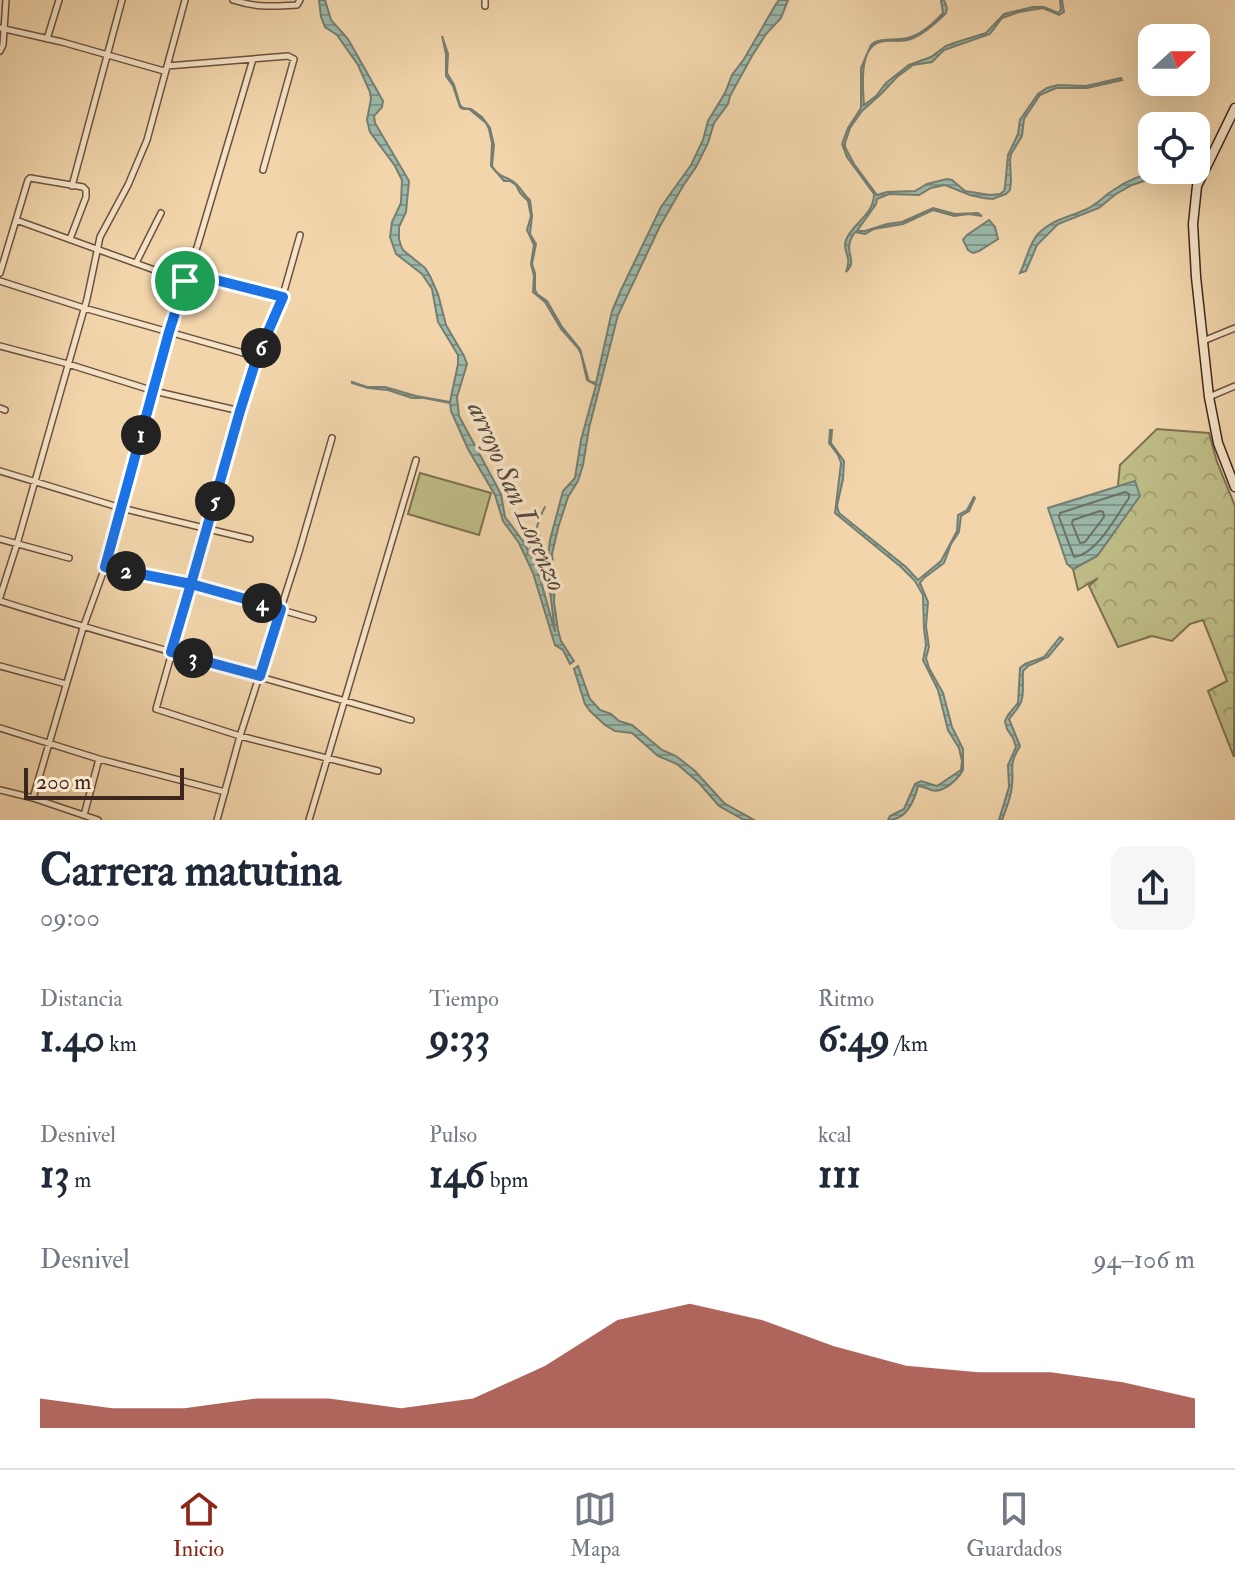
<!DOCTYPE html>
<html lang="es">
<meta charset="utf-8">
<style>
:root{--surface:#fff;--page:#f6f6f7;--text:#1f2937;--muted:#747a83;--line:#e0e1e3;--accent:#8f2418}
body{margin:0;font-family:"IM FELL Double Pica",serif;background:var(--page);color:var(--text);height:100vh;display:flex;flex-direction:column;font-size:30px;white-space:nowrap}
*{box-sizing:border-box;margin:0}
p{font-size:26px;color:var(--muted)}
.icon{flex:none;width:44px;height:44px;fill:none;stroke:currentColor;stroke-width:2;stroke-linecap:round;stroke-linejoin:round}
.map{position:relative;height:820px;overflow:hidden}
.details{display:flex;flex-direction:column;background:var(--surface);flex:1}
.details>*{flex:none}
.needle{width:52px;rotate:69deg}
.tools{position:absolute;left:1138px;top:24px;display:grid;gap:16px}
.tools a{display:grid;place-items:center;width:72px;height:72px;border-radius:16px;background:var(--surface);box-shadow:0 8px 32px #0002;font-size:40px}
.scale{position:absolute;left:24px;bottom:20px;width:160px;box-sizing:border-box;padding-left:8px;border:4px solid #3d261d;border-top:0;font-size:22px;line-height:28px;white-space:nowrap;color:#3d261d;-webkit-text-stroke:6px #f7e4c8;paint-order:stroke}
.pin{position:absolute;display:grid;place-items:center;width:68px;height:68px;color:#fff;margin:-34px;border:4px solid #fff;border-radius:50%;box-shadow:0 2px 8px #0007}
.km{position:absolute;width:40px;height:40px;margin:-20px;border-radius:50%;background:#222;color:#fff;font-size:22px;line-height:40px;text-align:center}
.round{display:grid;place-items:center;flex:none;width:84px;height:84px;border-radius:16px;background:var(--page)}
.summary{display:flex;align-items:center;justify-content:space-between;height:136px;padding:0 40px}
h1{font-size:44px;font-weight:800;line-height:60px}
.stats{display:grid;grid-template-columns:repeat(3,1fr);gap:12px;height:136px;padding:8px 40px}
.stats div{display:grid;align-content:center}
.stats b{font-size:40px;font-weight:800}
.stats small{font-size:22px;font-weight:400}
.stats p{font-size:22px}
.chart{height:224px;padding:16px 40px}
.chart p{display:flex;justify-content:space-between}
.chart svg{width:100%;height:144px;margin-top:8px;fill:var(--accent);opacity:.7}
.tabs{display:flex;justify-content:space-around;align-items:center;height:112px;border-top:2px solid var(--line);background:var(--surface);font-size:22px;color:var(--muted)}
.tabs a{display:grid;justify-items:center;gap:4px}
.tabs .selected{color:var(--accent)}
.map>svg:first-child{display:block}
.forest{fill:url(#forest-crowns);stroke:#7e7152;stroke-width:2}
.pitch{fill:#bebc86;stroke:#7e7152;stroke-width:2}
.water{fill:url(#water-rules);stroke:#757e72;stroke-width:2}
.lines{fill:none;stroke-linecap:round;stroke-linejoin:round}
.shore{stroke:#6c7064;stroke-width:2}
.stream{stroke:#757e72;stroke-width:2}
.street-casing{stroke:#6a5240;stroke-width:8}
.secondary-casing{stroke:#3d261d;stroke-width:11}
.street{stroke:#f7e4c8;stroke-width:5}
.secondary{stroke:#f7e4c8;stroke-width:8}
.route-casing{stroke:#fff;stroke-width:16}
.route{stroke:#1a73e8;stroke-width:10}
.labels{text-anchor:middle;stroke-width:7;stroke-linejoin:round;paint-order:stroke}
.water-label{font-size:28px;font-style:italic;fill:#544b40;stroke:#f7e4c8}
</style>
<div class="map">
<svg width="1235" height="820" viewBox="0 0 1235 820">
<defs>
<pattern id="forest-crowns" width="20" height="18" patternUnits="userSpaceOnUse" patternTransform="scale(2)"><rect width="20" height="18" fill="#bebc86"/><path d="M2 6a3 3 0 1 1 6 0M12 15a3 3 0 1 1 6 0" fill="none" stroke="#a4a173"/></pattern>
<pattern id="water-rules" width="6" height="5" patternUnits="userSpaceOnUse" patternTransform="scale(2)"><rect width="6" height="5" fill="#9bb9aa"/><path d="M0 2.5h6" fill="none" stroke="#80968a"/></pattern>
</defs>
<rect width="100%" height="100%" fill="#f2d5ab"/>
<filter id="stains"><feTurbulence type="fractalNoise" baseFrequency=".0025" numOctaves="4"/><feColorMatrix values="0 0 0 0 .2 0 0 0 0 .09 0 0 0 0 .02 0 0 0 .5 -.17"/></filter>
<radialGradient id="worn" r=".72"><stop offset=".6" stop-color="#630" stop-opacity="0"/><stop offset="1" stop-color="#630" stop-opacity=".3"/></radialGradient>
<!-- forest -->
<path class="forest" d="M1157 429 1209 433 1217 462 1235 506 1234 757 1208 691 1227 681 1203 620 1190 624 1172 641 1152 636 1118 647 1089 586 1098 578 1078 590 1073 569 1097 556 1113 534 1120 465Z"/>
<!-- pitch -->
<path class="pitch" d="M420 473 491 493 479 535 408 514Z"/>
<!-- water -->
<path class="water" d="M319 0H325L331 20 348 39 383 101 382 107 374 116 375 123 409 181 406 212 399 227V239L401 246 403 250 425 268 430 276 438 294 446 325 464 356 467 364 457 397 459 416 501 494 505 517 523 541 537 567 555 632 547 566 550 540 563 491 575 478 581 440 596 385 587 380 581 354 578 348 561 329 545 302 533 292 534 276 531 264 534 245 527 230 531 216 528 201 520 193 516 185 510 181H504L491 166 492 143 489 129 486 123 469 109H463L460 107 453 86 446 76V54L442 36 448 54 447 73 454 85 460 105 463 108 471 109 482 117 490 128 494 145 492 166C501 180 506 175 515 183 521 188 524 195 530 200L532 216 530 234 536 244 532 264 535 273V290L537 294 547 301 562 327 580 349 588 378 589 381 596 383 612 311 621 290 661 207 691 165 703 140 708 121 725 93 732 75 744 59 776 4 779 0H788L781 18 766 34 752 56 730 96 728 104 714 123 708 143 696 167 683 186 660 226 618 315 589 428 583 465 578 481 568 497 558 528 552 554 555 579 554 602 558 630 561 641 574 661 570 664 563 650 555 645 533 573 519 543 503 521 495 495 468 449 451 411 450 403 424 398H412L388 390 368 388 352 383V382L367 387H385L416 396 450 402 458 364V355L438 322 432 289 422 274 396 254 390 237 392 222 401 203 402 180 395 166 370 132 367 120 371 99 370 92 358 65 337 35 325 27 321 17Z
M941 0H944L947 8 946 13C936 23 924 34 911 39 900 43 890 39 880 42 858 48 863 89 864 105L876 96 886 83 909 65 931 57 946 46 954 43 986 33 1004 14 1033 7H1044L1058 13 1061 10 1060 0H1062L1064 12 1059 15 1043 8 1019 12 1002 18 990 34 944 50 932 62 913 65 897 77 881 94 862 111 850 128 845 143V147L854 164 877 195 887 192 915 191 927 184 947 179 952 180 965 191 990 195 1000 194 1004 191 1005 187 1008 155 1018 134 1020 120 1038 94 1047 88 1058 85 1086 86 1121 78 1122 80 1087 88H1056L1040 95 1024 119 1022 136 1011 154 1010 160 1011 181 1010 190 1006 194 993 199 983 198 970 195 945 185 931 188 919 195 889 194 877 199 876 204 857 231H865L887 224 902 222 933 208 955 214 978 213 982 216 969 214 954 216 933 210 903 224 874 229 865 234 855 232C840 253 860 258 846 272 847 269 849 263 848 259 847 252 843 247 846 240 852 224 874 215 874 194L847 157 842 144 848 128 861 108V68L871 45 875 42C883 39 891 40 900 39 917 39 933 24 943 13Z
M1158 172 1159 176 1132 185 1116 194 1099 208 1058 224 1037 245 1026 271 1020 273C1026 261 1029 244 1038 234 1052 219 1070 217 1087 209 1097 204 1103 197 1112 191 1125 182 1142 174 1158 172Z
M989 220 995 227 998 239 979 251 973 253 968 250 963 240 967 235Z
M830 430H832L831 443 844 461 843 479 837 506 839 513 906 567 918 580 941 561 957 531 958 515 967 510 974 497 975 498 969 511 961 516 959 532 951 544 944 563 924 578 920 583 928 602 926 626 929 647 926 658 929 668 943 693 952 727 963 749V770C958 779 943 794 931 790 926 788 923 786 918 786 914 802 906 820 888 820L890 816 904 809 915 784 921 781 937 786 961 770 962 761 959 748 948 730 938 690 923 660 926 645 924 629 923 595 915 581 901 567 835 513 841 463 838 455 829 443Z
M1135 481 1140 496 1097 556 1073 569 1067 564 1048 508Z
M1060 637 1063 639 1048 657 1028 666 1023 671C1022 698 1027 698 1009 719L1020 746C1008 766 1014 767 1012 786 1011 797 1006 810 1002 820H999L1009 787 1008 765 1016 747 1013 738 1007 729 1005 721 1008 715 1018 703 1020 668 1025 664 1044 657Z
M578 666 590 699 600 710 611 714 619 721 632 725 662 750 676 756 695 771 724 803 754 820H744L719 806 699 783 677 764 658 756 632 733 615 731 605 725 590 711 585 704 574 669Z"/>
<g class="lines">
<!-- shore -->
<path class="shore" d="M1125 492 1129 494V498C1116 516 1097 554 1074 557L1059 517 1060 513Z
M1100 511 1103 512 1104 517 1085 542 1080 543 1072 523 1073 520Z"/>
<!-- stream -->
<path class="stream" d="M527 554C536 542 535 523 545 507
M538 573 542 559 540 535"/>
<!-- street casing -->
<g class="street-casing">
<path id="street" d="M233 0C257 8 272 6 297 5L300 0
M485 6V0
M0 28 62 42 164 71
M47 39 59 0
M0 51 3 45 6 0
M167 66 288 56 294 59 263 170
M72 186 122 0
M16 220 28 180 30 178 83 187 86 190V197L70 239
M300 235 279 309 257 357 240 411 156 709 240 736 378 771
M136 263 161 213
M0 273 16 220 185 281
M188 273 283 297
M0 281 84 308 257 357
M1203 341 1235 328
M0 346 68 364 154 391 240 411
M1209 397 1235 386
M0 408 5 410
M0 471 121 508 250 539
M0 539 69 558
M105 567 191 584 313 619
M0 597 17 544 87 299 100 237 128 185 147 140 185 0
M0 601C136 644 274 680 411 720
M0 666 66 684
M0 728 99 759 225 792
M0 790 33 798 98 820
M33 798 83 628 105 567 169 332 198 244 253 59
M84 815 99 759
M217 820 240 736 299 552 332 438
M309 820 416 460"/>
</g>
<!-- secondary casing -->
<g class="secondary-casing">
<path id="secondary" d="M1235 108 1197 186 1193 224 1196 277 1209 397 1218 443 1235 487"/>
</g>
<!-- street -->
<use href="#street" class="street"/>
<!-- secondary -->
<use href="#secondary" class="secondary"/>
</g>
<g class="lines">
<!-- route casing -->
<g class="route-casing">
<path id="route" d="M185 281 169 332 105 567 191 584 171 652 260 676 281 609 191 584 240 411 257 357 283 297 188 273 185 281"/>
</g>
<!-- route -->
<use href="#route" class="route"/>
</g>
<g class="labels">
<!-- water labels -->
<g class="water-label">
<text transform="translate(518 496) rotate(66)" y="10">arroyo San Lorenzo</text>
</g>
</g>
<rect width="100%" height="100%" filter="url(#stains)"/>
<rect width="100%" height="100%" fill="url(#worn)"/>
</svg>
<div class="tools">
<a><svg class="needle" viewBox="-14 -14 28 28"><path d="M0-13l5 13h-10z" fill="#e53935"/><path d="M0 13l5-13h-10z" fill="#747a83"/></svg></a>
<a><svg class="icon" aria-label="locate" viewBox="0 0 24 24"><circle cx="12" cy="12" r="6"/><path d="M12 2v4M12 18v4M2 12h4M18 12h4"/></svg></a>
</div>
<div class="scale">200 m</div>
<div class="pin" style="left:185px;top:281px;background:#1e9e55"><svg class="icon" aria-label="arrive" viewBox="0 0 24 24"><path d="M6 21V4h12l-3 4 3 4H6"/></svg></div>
<b class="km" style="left:141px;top:435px">1</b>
<b class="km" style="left:126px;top:571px">2</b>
<b class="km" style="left:193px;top:658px">3</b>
<b class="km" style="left:262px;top:603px">4</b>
<b class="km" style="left:215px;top:501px">5</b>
<b class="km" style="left:261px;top:348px">6</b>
</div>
<section class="details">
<div class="summary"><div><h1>Carrera matutina</h1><p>09:00</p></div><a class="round"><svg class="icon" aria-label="share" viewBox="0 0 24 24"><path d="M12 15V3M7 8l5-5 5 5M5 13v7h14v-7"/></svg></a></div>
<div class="stats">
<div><p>Distancia</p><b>1.40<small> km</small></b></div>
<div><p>Tiempo</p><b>9:33</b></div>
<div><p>Ritmo</p><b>6:49<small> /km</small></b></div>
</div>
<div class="stats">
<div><p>Desnivel</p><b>13<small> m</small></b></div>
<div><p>Pulso</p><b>146<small> bpm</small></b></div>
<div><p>kcal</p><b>111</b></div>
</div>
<div class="chart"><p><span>Desnivel</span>94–106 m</p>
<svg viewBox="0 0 160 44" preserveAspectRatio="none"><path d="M0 44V35L10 38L20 38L30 35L40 35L50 38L60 35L70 25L80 11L90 6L100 11L110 19L120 25L130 27L140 27L150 30L160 35V44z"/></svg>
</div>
</section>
<nav class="tabs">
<a class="selected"><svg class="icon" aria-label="home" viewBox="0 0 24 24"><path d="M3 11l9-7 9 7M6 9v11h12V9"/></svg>Inicio</a>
<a><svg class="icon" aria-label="map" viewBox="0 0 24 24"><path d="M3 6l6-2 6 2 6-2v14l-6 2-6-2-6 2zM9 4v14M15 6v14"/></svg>Mapa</a>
<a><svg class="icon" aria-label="saved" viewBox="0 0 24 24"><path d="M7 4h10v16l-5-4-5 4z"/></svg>Guardados</a>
</nav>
